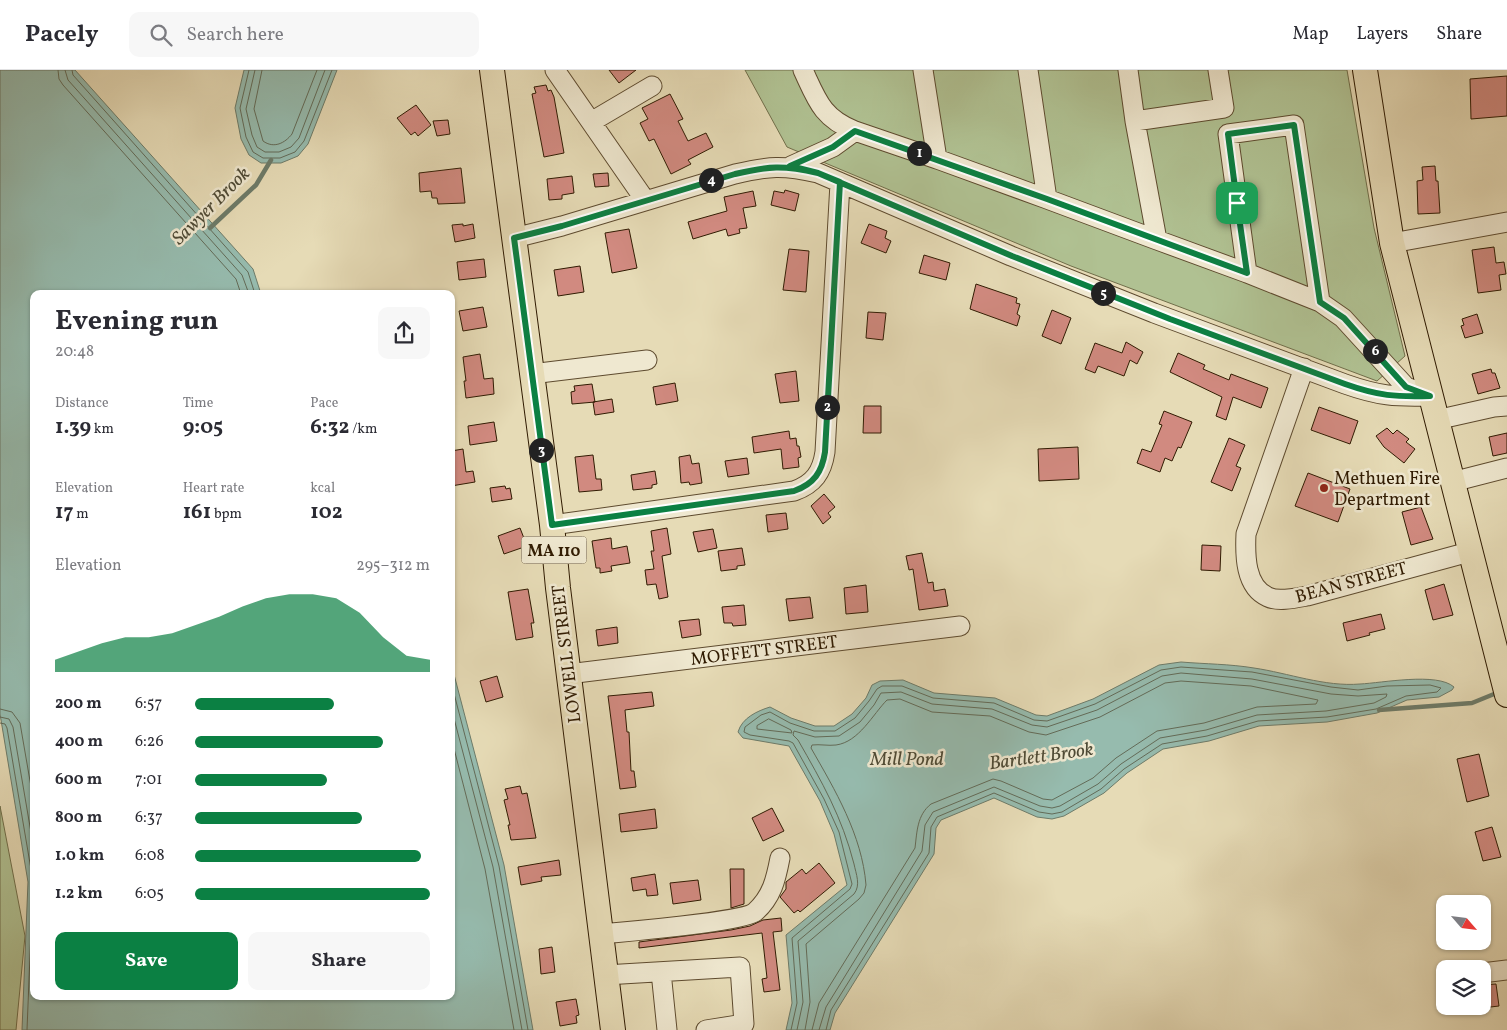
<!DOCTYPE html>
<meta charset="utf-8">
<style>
:root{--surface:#fff;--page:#f7f7f7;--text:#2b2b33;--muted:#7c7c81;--line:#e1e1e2;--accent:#0b8043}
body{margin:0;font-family:Vollkorn,serif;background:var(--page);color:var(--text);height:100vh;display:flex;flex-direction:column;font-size:19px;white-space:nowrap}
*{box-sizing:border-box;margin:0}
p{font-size:16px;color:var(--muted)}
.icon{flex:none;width:28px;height:28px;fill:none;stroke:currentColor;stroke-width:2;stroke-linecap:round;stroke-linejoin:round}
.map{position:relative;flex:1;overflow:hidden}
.drawer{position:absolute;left:30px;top:220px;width:425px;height:710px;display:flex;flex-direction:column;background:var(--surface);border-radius:10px;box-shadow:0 1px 4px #0004}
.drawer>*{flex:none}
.needle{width:32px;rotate:118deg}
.tools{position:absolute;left:1436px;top:825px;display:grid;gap:10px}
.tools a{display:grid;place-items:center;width:55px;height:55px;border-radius:10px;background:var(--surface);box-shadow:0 1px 4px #0004;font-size:25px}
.pin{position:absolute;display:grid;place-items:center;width:42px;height:42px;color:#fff;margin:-21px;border-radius:10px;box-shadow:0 2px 8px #0006}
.km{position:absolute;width:25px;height:25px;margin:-12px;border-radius:50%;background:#222;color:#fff;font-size:14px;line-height:25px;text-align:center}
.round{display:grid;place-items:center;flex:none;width:52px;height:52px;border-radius:10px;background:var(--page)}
.headline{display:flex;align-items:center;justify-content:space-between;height:85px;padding:0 25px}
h1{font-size:28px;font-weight:700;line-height:38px}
.stats{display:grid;grid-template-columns:repeat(3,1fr);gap:8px;height:85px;padding:5px 25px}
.stats div{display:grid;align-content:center}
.stats b{font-size:21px;font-weight:700}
.stats small{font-size:14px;font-weight:400}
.stats p{font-size:14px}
.chart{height:140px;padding:10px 25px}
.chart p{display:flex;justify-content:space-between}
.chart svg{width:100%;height:90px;margin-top:5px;fill:var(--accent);opacity:.7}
.button{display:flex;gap:10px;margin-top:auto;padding:10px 25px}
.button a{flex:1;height:58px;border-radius:10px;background:var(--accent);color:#fff;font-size:20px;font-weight:700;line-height:58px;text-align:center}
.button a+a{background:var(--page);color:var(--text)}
ul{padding:0 25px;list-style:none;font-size:16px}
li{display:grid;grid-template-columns:80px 60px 1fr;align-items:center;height:38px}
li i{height:12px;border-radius:6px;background:var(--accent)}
header{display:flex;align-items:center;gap:30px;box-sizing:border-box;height:70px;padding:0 25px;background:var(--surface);border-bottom:1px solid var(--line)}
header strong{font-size:24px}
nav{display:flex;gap:28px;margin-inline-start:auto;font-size:18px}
.search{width:350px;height:45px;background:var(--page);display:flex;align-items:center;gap:12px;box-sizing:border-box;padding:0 18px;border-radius:10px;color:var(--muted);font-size:19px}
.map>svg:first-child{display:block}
.green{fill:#b0c192;stroke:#706e4a}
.water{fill:#96bbae;stroke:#6d7b69}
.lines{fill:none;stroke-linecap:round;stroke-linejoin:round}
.shore{stroke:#636b58;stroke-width:1}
.stream{stroke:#6d7b69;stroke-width:4.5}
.building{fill:#d18a80;stroke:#301b02}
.minor-casing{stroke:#5e4b2f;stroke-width:21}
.major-casing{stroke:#301b02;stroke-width:26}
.minor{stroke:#efe8d0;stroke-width:19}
.major{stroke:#e6dbb6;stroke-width:24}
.route-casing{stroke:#fff;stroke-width:10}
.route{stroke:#0b8043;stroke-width:6}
.poi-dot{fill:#8f2418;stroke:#efe8d0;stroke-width:2}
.labels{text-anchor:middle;stroke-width:5;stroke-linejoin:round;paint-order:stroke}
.shield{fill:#efe8d0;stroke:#695840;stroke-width:1}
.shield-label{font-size:16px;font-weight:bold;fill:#301b02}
.poi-label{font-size:18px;fill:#301b02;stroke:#efe8d0;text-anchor:start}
.street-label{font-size:18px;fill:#301b02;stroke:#efe8d0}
.water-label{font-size:19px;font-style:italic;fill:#4f4b36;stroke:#efe8d0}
</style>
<header>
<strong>Pacely</strong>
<div class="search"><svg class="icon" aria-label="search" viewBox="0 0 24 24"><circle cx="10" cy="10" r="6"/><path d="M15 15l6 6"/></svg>Search here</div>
<nav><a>Map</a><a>Layers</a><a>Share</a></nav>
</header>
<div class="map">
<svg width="1507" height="960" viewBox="0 0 1507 960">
<rect width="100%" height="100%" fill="#e6dbb6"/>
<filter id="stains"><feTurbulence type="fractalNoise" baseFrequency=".004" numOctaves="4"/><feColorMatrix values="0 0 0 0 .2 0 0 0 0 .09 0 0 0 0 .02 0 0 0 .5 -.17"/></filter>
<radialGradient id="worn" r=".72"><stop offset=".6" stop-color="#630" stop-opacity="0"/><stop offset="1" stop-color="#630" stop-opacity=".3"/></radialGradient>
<!-- green -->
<path class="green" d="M745 0H1347L1374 158 1405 286 1377 311 1071 196 787 77Z
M0 736 25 866 16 960H0Z"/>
<!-- water -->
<path class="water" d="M0 0H75L253 199 261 224H34V926H451V593L504 795 533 960H22L28 812 0 644Z
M244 0H337L308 74 298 86 281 93H261L249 85 241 69 235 38Z
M1181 592C1205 594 1230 594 1254 598 1288 603 1325 617 1360 614 1382 613 1437 602 1454 617L1452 620 1439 627 1407 630 1377 643 1327 652 1259 656 1209 671 1163 679 1127 703 1104 723 1064 746 1052 749 1037 747 994 728 941 750 936 758 934 784 835 943 830 960H786L792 933 786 865 847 815 834 764 820 731 789 676 743 668 738 662C742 648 757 641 770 637L791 648 815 656H834L852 644 866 628 872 615 880 611 903 610 934 623 995 628 1036 645 1047 646 1093 629 1159 595Z"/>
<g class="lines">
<!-- shore -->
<path class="shore" d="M58 0 59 9 63 15 236 209 241 224
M65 0 68 10 242 205 249 224
M72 0 73 5 248 202 255 224
M249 0 240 38 246 67 253 82 263 88H280L295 82 304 71 332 0
M255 0 246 39 252 65 257 77 265 82H279L291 77 299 68 325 0
M262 0 254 39 263 71C274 79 285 73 292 64L317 0
M451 612 499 796 528 960
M451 637 493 797 522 960
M0 639 12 642 20 653 34 734
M0 647 9 649 13 657 34 780
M769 649 791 660 792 663 757 659V656Z
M0 653 5 654 7 658 33 811 27 960
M451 667 485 799 514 960
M791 960 797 933 792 868 850 819 852 814 839 762 824 729 793 673 789 671 750 665 744 662 745 657 761 645 770 642 790 653 814 661H835L855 648 869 631 877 619 882 616H902L933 628 994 633 1034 650 1047 651 1095 634 1161 600 1181 597 1252 602 1331 617 1358 620 1387 616 1430 615 1441 618 1437 622 1406 626 1376 639 1327 647 1258 651 1207 666 1162 674 1124 699 1101 719 1062 742 1052 744 1039 742 994 723 937 747 931 757 929 783 831 940 826 960
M797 960 803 932 798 871 854 824C861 815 856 804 854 794 842 747 822 712 798 670L793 665 794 661 815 667 839 666 860 652 874 635 881 623 901 622 932 634 992 639 1032 655 1047 657 1097 640 1162 606 1181 603 1252 609 1331 624 1358 626 1387 624 1386 627 1374 633 1326 641 1257 645 1206 660 1160 668 1121 694 1098 714 1060 736 1052 738 1040 736 994 717 933 742 925 755 922 781 826 937 819 960
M805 960 810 932 806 874 859 829 864 823 866 815C862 765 835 720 811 678L812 675C820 674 828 676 836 675 859 672 873 644 887 630L900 629 932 642 990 646 1029 662 1046 665 1100 647 1165 613 1181 611 1251 616 1318 630 1316 634 1257 637 1204 653 1157 661 1116 688 1093 708 1052 730 1043 729 1001 711 993 709 931 734C917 745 917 762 915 778L819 933 812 960"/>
<!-- stream -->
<path class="stream" d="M210 158 256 115 271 90
M1379 640 1472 633 1499 622"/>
</g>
<!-- building -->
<path class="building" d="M609 0H636L619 13Z
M1507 6V46L1471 49 1470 9Z
M546 15 548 21 551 20 554 27 564 83 544 87 532 24 536 23 534 17Z
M670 24 683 49 678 51 688 71 706 63 713 77 688 90 691 94 671 104 654 69 649 71 640 53 648 49 642 38Z
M416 35 431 55 418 66 415 62 411 65 397 48Z
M448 50 450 64 437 66 433 51Z
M1435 96 1436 111H1438L1440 143 1418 144 1417 111 1423 110 1422 97Z
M461 98 465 133 438 134 437 128H432L431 121 420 122 419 103Z
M608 103 609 116 595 117 593 104Z
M572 106 574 123 562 125V129L549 130 547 109Z
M785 120 799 124 795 141 771 135 774 121 784 123Z
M753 121 756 136 743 138 747 158 739 159 740 163 728 166 726 159 693 169 688 152 727 141 724 127Z
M463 154V156L473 154 475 168 455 172 452 155Z
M869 154 887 161 885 168 891 171 886 183 861 173Z
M629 159 637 198 612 203 605 163Z
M1494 177 1496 193 1504 192 1506 204 1499 205 1501 220 1478 223 1472 180Z
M789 179 809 181 806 222 783 220Z
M924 185 950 193 946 210 919 203Z
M484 189 486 207 459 210 457 192Z
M580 196 584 222 558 226 554 200Z
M976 214 1017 228 1016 233 1020 234 1017 244 1020 246 1017 256 970 239Z
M483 237 487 257 463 261 459 241Z
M1052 240 1071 248 1061 274 1042 266Z
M868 242 886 243 883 270 866 268Z
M1477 244 1483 263 1465 268 1461 256 1464 255 1462 249Z
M1126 272 1143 282 1137 294 1130 290 1124 306 1098 296 1095 303 1085 299 1095 273 1122 283Z
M1178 283 1205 295 1203 299 1229 310 1231 304 1268 318 1261 338 1233 327 1226 350 1216 346 1222 327 1170 302Z
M480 284 484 309 493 308 494 324 466 328 464 311H466L463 287Z
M1491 299 1492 303H1495L1500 318 1478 324 1472 304Z
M796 301 799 331 780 333 775 304Z
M675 313 678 331 656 335 653 317Z
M592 314 595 332 572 334 571 322 575 321 574 316Z
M612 329 614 342 595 345 593 332Z
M864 336H881V363H863Z
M1319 337 1358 351 1350 374 1311 360Z
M1164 341 1192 352 1181 378 1178 377 1172 391 1165 388 1160 402 1137 393 1142 379 1151 382 1162 355 1159 354Z
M494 352 497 371 470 375 468 356Z
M1387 358 1393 364 1397 360 1409 369 1406 372 1415 379 1404 393 1384 377 1376 366Z
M789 361 790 369 796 368 797 376H799L801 387 798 388 799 397 783 399 781 379 754 383 752 367Z
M1507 363V383L1493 386 1489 367Z
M1229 368 1245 375 1236 396 1241 398 1232 421 1211 412Z
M1078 377 1079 409 1039 411 1038 379Z
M463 379 466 402 473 401 475 412 451 416V381Z
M593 385 596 409H601L602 420 579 422 575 387Z
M690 385 692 394 699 393 702 413 690 415 689 412 681 413 679 387Z
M747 388 749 404 728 407 725 391Z
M655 401 657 414 652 415V418L633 420 631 405Z
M1308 403 1350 419 1338 452 1295 436Z
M505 416 506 419 510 418 512 429 492 432 490 418Z
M824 424 835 437 828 443 831 447 823 454 811 436Z
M1421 437 1433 469 1411 475 1402 442Z
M786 443 788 459 768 462 766 445Z
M520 458 527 476 504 484 498 466Z
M667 458 671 484 662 486 668 527 659 529 656 514 647 515 645 500 654 499 651 481H654L651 461Z
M713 459 717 478 698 482 693 462Z
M611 468 612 479 627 476 630 493 611 496 612 501 600 503V498H596L592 471Z
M1202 475 1221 476 1220 501 1201 500Z
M742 478 745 495 737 496V499L721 501 718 481Z
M922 483 928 513 933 512 934 521 945 519 948 536 919 540 913 499 909 500 906 486Z
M1444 514 1453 545 1433 550 1425 520Z
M866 515 868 542 846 544 844 518Z
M528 519 534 553H531L533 567 516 570 508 522Z
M810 527 813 548 789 551 786 529Z
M744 535 746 555 733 556 732 553H724L722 537Z
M1381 544 1385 559 1369 563 1370 565 1347 571 1343 553Z
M699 549 701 565 682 568 679 551Z
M617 557 618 573 598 576 596 560Z
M497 606 503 627 486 632 480 611Z
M652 622 654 636 625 640 627 662H629L631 701H634L636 717 620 719 608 626Z
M1479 684 1489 726 1467 732 1457 689Z
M520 716 522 724 527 723 536 768 511 770 508 755H510L504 730 508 729 505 719Z
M772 738 784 761 763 771 752 748Z
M655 739 657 758 621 762 619 744Z
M1492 757 1501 787 1483 791 1475 762Z
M559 790 561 805 541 807 542 811 521 815 518 797Z
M819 793 835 813 800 842 798 840 794 843 780 827 786 819V812L802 799 806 804Z
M730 799H744V834L731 838Z
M655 804 658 825 647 826 646 819 633 821 631 808Z
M698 810 701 830 673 834 670 813Z
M781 848 782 861 773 862 780 920 764 922 762 909 767 908 762 863 639 878V872L731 860 750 856 763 850Z
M552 877 555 902 541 904 539 879Z
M1496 914 1499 936 1482 938V915Z
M576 929 579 945 576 946 577 953 560 956 556 932Z"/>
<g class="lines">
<!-- minor casing -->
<g class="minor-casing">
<path id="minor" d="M555 0 645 130
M923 0 937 89 1047 129 1028 0
M1128 0 1135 51 1224 38 1218 0
M591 52 652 16
M855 61 937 89
M791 96 833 77 855 61C822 48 817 30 803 0
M1047 129 1157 170 1135 51
M514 168 562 156 735 104C769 96 783 95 818 103L1011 186 1154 243 1345 314C1379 326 1395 327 1430 326
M1157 170 1247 203
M1392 173 1507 152
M1320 232 1294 55 1228 64 1247 203 1320 232 1343 248 1406 317 1427 325
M1304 298 1246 464C1245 485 1245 517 1268 527 1278 532 1296 528 1307 526L1469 482
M531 304 647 290
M1436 350 1494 337 1507 336
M1452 412 1507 398
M552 455 794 421C814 414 822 402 825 382L840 113
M568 604 960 556
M600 864C624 862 743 852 755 842 772 827 776 809 780 788
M661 902 667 960
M1482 903 1507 900
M605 905 740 897 744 954 706 960"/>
</g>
<!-- major casing -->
<g class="major-casing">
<path id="major" d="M492 0 552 455 558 518 613 960
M1365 0 1392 173 1507 625"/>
</g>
<!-- minor -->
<use href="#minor" class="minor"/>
<!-- major -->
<use href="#major" class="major"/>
</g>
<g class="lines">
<!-- route casing -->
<g class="route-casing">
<path id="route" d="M1237 133 1247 203 1047 129 855 61 833 77 790 96 818 103 840 112 825 382C822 402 814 414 794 421L552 455 514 168 562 156 735 104C769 96 783 95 818 103L1012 186 1170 249 1345 314C1379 326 1395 327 1430 326L1406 317 1344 248 1320 232 1294 55 1228 64 1237 133"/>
</g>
<!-- route -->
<use href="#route" class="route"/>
</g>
<!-- markers -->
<circle class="poi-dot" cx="1324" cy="418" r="5"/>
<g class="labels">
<!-- shield labels -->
<rect class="shield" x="521.5" y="466.5" width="65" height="27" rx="4"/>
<g class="shield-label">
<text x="554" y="486">MA 110</text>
</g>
<!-- poi labels -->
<g class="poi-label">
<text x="1334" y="414">Methuen Fire<tspan x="1334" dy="21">Department</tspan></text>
</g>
<!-- street labels -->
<g class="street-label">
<text transform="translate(1351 512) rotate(-15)" y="6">BEAN STREET</text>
<text transform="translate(764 580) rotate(-7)" y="6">MOFFETT STREET</text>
<text transform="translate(566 584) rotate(-97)" y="6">LOWELL STREET</text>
</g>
<!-- water labels -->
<g class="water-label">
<text transform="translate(210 135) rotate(-45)" y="7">Sawyer Brook</text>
<text transform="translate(1041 685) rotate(-8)" y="7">Bartlett Brook</text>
<text x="907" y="695">Mill Pond</text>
</g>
</g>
<rect width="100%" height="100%" filter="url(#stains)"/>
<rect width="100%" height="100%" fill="url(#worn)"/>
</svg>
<div class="tools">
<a><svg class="needle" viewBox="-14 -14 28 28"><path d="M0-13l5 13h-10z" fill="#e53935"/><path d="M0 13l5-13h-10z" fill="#7c7c81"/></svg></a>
<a><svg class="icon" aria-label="layers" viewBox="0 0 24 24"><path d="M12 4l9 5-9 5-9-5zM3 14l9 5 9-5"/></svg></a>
</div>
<div class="pin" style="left:1237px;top:133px;background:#1e9e55"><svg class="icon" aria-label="arrive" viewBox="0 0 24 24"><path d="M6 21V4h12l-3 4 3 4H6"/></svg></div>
<b class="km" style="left:919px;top:83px">1</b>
<b class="km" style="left:827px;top:337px">2</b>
<b class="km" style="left:541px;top:380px">3</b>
<b class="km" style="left:711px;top:110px">4</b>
<b class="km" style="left:1103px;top:223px">5</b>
<b class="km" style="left:1375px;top:281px">6</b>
<section class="drawer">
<div class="headline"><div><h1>Evening run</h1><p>20:48</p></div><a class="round"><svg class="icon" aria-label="share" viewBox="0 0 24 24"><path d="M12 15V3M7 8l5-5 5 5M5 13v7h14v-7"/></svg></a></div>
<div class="stats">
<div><p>Distance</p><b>1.39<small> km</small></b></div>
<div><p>Time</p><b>9:05</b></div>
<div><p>Pace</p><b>6:32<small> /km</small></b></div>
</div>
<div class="stats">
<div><p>Elevation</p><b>17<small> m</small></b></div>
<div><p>Heart rate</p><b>161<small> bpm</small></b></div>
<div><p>kcal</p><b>102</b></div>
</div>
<div class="chart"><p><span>Elevation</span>295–312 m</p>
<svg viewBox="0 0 160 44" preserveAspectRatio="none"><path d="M0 44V38L10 34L20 30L30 27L40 27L50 25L60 21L70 17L80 12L90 8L100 6L110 6L120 8L130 15L140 27L150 36L160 38V44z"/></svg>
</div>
<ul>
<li><b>200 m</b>6:57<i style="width:59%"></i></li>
<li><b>400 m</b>6:26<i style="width:80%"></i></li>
<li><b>600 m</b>7:01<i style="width:56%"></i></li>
<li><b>800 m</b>6:37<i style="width:71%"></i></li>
<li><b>1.0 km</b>6:08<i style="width:96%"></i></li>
<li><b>1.2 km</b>6:05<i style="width:100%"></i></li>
</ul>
<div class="button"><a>Save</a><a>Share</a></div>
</section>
</div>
